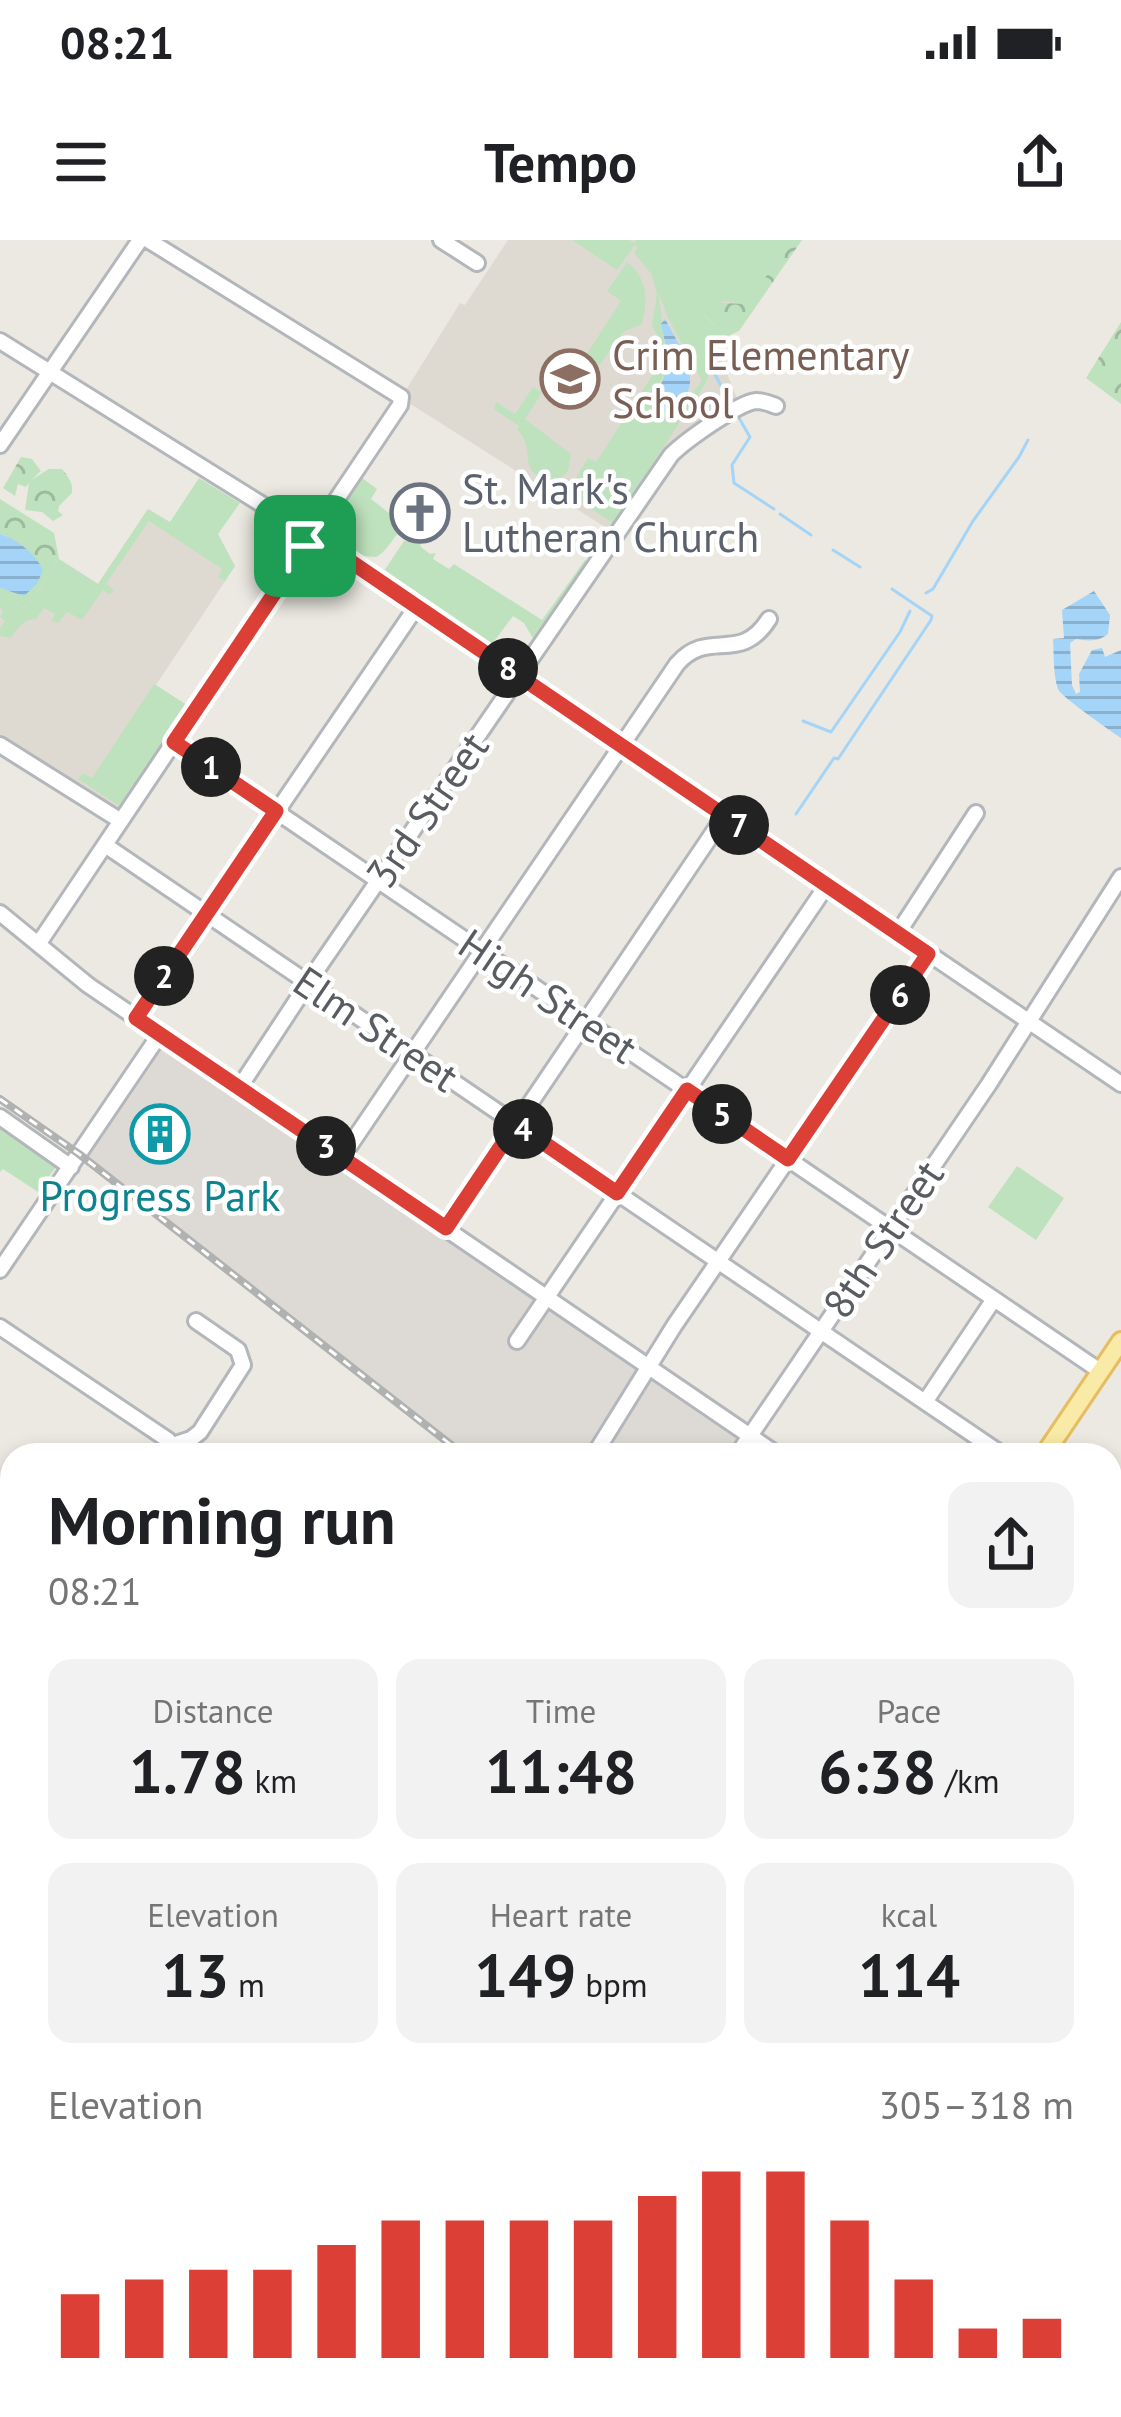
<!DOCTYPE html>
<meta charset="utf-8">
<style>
:root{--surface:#fff;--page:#f2f2f2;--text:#202124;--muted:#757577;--accent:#dc3f36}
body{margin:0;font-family:"PT Sans",sans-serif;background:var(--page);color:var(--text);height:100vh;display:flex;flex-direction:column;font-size:45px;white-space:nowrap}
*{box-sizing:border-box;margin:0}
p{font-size:39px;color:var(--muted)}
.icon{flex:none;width:66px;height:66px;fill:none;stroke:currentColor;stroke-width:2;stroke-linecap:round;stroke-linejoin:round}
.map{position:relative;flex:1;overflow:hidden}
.sheet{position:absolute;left:0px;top:1203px;width:1122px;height:975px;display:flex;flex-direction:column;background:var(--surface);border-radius:36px 36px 0 0;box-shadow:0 6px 18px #0003}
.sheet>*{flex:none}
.pin{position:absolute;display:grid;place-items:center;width:102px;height:102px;color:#fff;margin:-51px;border-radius:24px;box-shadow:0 6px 18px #0006}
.km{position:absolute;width:60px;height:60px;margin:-30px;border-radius:50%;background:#222;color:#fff;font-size:33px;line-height:60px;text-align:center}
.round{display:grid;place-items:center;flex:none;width:126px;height:126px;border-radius:24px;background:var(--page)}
.head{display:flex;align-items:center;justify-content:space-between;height:204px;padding:0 48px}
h1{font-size:66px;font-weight:700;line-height:90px}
.metrics{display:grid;grid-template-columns:repeat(3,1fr);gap:18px;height:204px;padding:12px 48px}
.metrics div{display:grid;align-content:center;border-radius:24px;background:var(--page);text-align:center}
.metrics b{font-size:60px;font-weight:700}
.metrics small{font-size:33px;font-weight:400}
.metrics p{font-size:33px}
.chart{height:336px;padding:24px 48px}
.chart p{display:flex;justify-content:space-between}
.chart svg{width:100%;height:216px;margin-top:12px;stroke:var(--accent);stroke-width:6}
.status{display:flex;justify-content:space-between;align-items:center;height:84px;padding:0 60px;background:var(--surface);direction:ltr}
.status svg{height:33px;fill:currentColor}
header{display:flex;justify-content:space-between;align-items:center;height:156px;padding:0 48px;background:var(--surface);font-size:54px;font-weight:700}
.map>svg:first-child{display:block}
.commercial{fill:#fbf1d6}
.industrial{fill:#dddad5}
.education{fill:#dedad2}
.green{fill:#bfe2be;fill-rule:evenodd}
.forest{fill:url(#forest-crowns)}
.water{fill:url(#water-rules)}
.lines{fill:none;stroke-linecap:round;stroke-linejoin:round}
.stream{stroke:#a4d5f8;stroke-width:3}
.minor-casing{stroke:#b3b7bb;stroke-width:20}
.major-casing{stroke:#e6bd5f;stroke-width:22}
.minor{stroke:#fff;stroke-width:14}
.major{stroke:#f9eaa8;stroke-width:16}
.rail-casing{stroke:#b0b1b1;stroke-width:8}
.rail{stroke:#fff;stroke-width:3;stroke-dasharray:9;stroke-linecap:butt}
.route-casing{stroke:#fff;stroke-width:24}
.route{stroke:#dc3f36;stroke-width:15}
.labels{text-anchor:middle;stroke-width:9;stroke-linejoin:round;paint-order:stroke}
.education-label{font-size:42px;fill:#785e54;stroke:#fff;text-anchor:start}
.worship-label{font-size:42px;fill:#5b616d;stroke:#fff;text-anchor:start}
.street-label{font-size:42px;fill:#595d61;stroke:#fff}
.culture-label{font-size:42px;fill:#0d838f;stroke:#fff}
</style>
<div class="status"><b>08:21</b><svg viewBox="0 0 49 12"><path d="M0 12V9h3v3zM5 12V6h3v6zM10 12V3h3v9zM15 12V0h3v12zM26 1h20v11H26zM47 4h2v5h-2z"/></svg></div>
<header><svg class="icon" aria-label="menu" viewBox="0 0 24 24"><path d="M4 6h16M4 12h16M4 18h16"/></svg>Tempo<svg class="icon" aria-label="share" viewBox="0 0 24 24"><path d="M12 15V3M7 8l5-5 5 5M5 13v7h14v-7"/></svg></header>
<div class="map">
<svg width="1121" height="2177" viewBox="0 0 1121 2177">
<defs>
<pattern id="forest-crowns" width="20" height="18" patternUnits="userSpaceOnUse" patternTransform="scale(3)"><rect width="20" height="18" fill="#bfe2be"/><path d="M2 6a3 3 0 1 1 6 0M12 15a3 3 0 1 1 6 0" fill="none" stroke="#9eba9e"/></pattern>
<pattern id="water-rules" width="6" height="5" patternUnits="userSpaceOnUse" patternTransform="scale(3)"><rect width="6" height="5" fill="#a4d5f8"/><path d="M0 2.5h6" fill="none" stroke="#89b0cc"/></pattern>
</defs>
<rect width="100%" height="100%" fill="#ebe9e1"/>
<!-- commercial -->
<path class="commercial" d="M452 2166H1074L1067 2177H469Z"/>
<!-- industrial -->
<path class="industrial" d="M160 794 778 1215H464L79 914Z"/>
<!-- education -->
<path class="education" d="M508 0H796L717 109 741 168 693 196 616 294 401 158 460 63 465 65Z
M148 269 235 326 156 445 195 471 121 581 0 505V354L26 369 59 319 98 344Z
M12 2135V2166H394L386 2177H0V2152Z"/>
<!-- green -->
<path class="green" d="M572 0H629L634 3 636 0H794L745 64 724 61 704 75 726 97 717 109 706 143 613 283 575 258 569 249 588 218 596 222 657 128 652 123 662 105 652 85 657 54 652 35 634 13 637 8 635 5 617 30ZM659 54 668 78 702 141 676 172 671 174 653 159 667 128Z
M627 22C648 39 648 59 642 84L623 92 596 130 582 121 621 61 607 51Z
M533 147 542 153 525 179 571 214 568 231 557 242C512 234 539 214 518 190L519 186 494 169 496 162 515 174Z
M199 238 240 263 218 294 235 326 225 341 218 337 222 329 149 281 106 344 114 350 110 355 103 350 82 380 67 372 58 383 51 381 55 374 44 368 36 379C23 379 18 388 11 398L0 396V388L5 381 0 377 3 370 0 368V354L26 369 59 319 98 344 148 269 170 282Z
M362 238 377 249 371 259 407 287C393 293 390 310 376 317L363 316 328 292Z
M415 298 419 300 421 307 430 314 436 313 433 319 449 329 454 324 542 380 585 320 589 324 535 402 524 383 513 376 492 404 384 331 404 301Z
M154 444 187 465 119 566 78 539 83 533 92 538Z
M0 885H3L58 924 38 952 3 929 0 932Z
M1017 926 1064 958 1036 1000 988 967Z"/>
<!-- forest -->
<path class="forest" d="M794 0H802L739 91 726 97 704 74 703 62 745 64Z
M1121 82V164L1086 138Z
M21 217 32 219 41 231 31 240 49 229H62C69 237 73 243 72 253L59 266 58 271 63 275 53 281 42 272 25 270 29 243 26 247 18 244 15 256 3 248Z
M0 259 54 293 59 319 26 369 0 354V348L24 355 7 296 0 294Z"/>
<!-- water -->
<path class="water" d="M665 79C674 95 695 130 689 148 686 157 677 167 671 174L653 166C654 155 660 148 664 137 670 119 665 101 661 84Z
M0 294C17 299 36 314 43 330L37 344 24 356 0 348Z
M1094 351 1110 375 1108 394C1098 402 1088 401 1076 399L1070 403 1072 445 1076 454 1080 452 1079 434 1092 410 1102 408 1105 417 1121 410V498C1111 491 1060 456 1058 449 1053 435 1054 414 1053 399L1064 398 1062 370Z"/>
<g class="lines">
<!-- stream -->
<path class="stream" d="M712 129 731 164
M739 178 750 197 732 225 734 243 774 269
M780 274 811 295
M833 310 860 327
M926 353 933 349 973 281 1019 217 1028 200
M803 481 831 492 900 392 910 371
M796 574 834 518 838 519 931 380 932 376 892 349"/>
<!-- minor casing -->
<g class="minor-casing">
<path id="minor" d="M441 0 477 23
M0 101 319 300 1121 844
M0 205 140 0
M174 502 1100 1131
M0 505 121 581
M105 605 1003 1215
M0 673 88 745 778 1215
M898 693 976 573
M39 703 400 165 401 157 148 0
M136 778 417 366
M239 848 316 731 671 215C685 201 738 163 756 161 765 161 768 163 776 166
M0 877 71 927
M342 917 677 424C709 387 739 426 769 379
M446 988 725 575
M0 1030 160 794
M0 1087 168 1200 176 1215
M517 1101 827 645
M925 1162 994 1059
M173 1205 191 1199 200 1192 243 1125 238 1110 196 1081
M594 1215 674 1086 928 714
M737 1215 989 844 1121 637
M0 1256 12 1263
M0 1456 12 1463
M0 1491 12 1473
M0 1906 12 1883"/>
</g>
<!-- major casing -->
<g class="major-casing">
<path id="major" d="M1044 1215 1121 1101
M0 1681 12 1689
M741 2166 757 2177"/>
</g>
<!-- minor -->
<use href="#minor" class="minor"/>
<!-- major -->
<use href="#major" class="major"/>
<!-- rail casing -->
<g class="rail-casing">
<path id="rail" d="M0 859 79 914 464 1215
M1110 1718 1121 1726"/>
</g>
<!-- rail -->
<use href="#rail" class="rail"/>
</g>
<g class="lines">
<!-- route casing -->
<g class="route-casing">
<path id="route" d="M313 296 928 714 788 919 687 850 617 953 516 884 446 988 136 778 276 571 174 502Z"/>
</g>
<!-- route -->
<use href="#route" class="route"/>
</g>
<!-- icons -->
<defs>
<g id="school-ring" transform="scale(3)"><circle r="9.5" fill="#fff" stroke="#8d6e63" stroke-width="1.5"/><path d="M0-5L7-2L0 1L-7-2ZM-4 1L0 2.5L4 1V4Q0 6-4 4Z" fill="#8d6e63"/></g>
<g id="church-ring" transform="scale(3)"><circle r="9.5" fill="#fff" stroke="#6b7280" stroke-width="1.5"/><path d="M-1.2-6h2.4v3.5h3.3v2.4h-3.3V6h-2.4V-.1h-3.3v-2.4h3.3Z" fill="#6b7280"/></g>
<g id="building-ring" transform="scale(3)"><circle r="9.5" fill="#fff" stroke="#0f9aa8" stroke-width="1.5"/><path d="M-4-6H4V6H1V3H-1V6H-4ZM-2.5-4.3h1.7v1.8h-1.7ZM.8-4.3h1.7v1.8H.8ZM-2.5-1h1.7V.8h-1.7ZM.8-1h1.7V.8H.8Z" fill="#0f9aa8"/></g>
</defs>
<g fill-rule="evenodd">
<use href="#school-ring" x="570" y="139"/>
<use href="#church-ring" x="420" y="273"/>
<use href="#building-ring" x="160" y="894"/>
</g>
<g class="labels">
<!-- education labels -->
<g class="education-label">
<text x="612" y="130">Crim Elementary<tspan x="612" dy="48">School</tspan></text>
</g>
<!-- worship labels -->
<g class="worship-label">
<text x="462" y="264">St. Mark's<tspan x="462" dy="48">Lutheran Church</tspan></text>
</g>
<!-- street labels -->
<g class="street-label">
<text transform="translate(427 570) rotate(-55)" y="15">3rd Street</text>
<text transform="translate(548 756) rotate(34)" y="15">High Street</text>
<text transform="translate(376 789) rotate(34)" y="15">Elm Street</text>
<text transform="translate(883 999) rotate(-56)" y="15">8th Street</text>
</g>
<!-- culture labels -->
<g class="culture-label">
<text x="160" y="971">Progress Park</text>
</g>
</g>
</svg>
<div class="pin" style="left:305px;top:306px;background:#1e9e55"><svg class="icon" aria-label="arrive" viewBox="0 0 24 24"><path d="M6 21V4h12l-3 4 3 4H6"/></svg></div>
<b class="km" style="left:211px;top:527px">1</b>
<b class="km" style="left:164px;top:736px">2</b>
<b class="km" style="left:326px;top:906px">3</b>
<b class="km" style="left:523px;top:889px">4</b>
<b class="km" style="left:722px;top:874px">5</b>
<b class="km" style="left:900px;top:755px">6</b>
<b class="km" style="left:739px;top:585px">7</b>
<b class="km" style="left:508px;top:428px">8</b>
<section class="sheet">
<div class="head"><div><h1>Morning run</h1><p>08:21</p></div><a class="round"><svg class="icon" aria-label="share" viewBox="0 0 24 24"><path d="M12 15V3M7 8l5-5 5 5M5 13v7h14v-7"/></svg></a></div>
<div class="metrics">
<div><p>Distance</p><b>1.78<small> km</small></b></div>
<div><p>Time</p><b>11:48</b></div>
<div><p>Pace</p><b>6:38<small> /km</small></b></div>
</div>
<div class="metrics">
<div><p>Elevation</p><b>13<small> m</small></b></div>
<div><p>Heart rate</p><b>149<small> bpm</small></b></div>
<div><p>kcal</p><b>114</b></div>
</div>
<div class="chart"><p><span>Elevation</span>305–318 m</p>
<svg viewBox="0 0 160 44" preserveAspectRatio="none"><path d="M5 44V31M15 44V28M25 44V26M35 44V26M45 44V21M55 44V16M65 44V16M75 44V16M85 44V16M95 44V11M105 44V6M115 44V6M125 44V16M135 44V28M145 44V38M155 44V36"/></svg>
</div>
</section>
</div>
